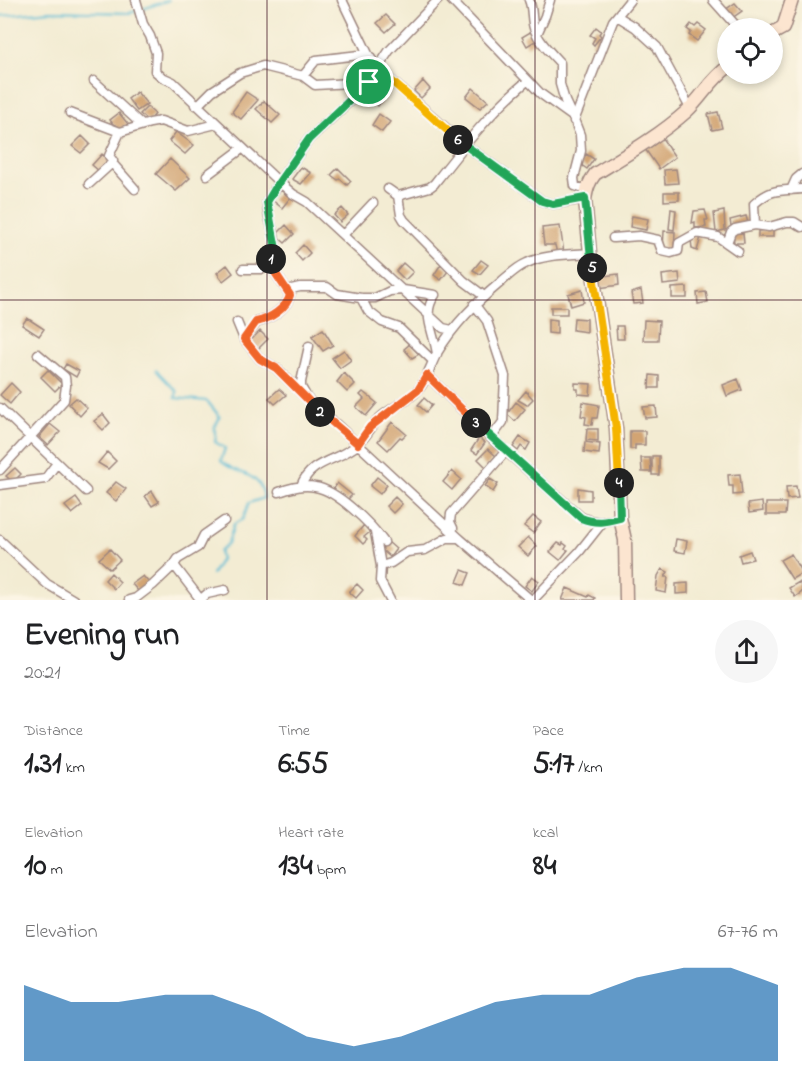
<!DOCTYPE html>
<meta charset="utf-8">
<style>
:root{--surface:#fff;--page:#f6f6f6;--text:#202124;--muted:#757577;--accent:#1f6fb2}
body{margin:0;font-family:"Indie Flower",sans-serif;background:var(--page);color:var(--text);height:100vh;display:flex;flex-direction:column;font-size:22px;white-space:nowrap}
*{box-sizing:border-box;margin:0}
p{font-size:20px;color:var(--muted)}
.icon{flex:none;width:33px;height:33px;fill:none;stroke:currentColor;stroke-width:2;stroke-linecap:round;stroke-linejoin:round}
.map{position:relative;height:600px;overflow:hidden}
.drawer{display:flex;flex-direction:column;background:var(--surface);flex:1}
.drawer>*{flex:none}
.fabs{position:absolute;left:717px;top:18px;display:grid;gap:12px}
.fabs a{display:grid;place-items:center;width:66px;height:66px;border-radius:50%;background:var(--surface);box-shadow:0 3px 9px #0003;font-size:30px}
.pin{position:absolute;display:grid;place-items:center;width:51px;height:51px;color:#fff;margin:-26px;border:3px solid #fff;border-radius:50%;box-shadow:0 2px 6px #0007}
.km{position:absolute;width:30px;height:30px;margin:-15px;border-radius:50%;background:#222;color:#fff;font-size:16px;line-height:30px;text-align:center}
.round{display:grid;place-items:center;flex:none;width:63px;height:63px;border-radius:32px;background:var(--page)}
.overview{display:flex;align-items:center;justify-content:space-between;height:102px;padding:0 24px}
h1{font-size:33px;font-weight:800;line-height:45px}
.metrics{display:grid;grid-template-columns:repeat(3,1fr);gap:9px;height:102px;padding:6px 24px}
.metrics div{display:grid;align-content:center}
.metrics b{font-size:30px;font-weight:800}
.metrics small{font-size:16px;font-weight:400}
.metrics p{font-size:16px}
.chart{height:168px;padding:12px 24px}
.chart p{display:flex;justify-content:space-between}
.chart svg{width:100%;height:108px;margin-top:6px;fill:var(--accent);opacity:.7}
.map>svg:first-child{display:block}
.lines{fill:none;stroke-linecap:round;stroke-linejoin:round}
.stream{stroke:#58bbd6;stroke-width:2}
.building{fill:#d2a473}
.street-casing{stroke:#9e867f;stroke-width:11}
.secondary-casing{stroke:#9e867f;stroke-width:15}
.street{stroke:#fff;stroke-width:8}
.secondary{stroke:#fce5d0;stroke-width:12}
.split-1-casing{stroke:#fff;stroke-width:12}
.split-2-casing{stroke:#fff;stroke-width:12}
.split-3-casing{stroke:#fff;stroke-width:12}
.split-4-casing{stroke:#fff;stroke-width:12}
.split-5-casing{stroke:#fff;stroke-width:12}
.split-6-casing{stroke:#fff;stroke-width:12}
.split-7-casing{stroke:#fff;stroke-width:12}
.split-1{stroke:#22a559;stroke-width:8}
.split-2{stroke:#f0652b;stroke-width:8}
.split-3{stroke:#f0652b;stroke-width:8}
.split-4{stroke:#22a559;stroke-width:8}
.split-5{stroke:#f5b400;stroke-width:8}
.split-6{stroke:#22a559;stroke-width:8}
.split-7{stroke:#f5b400;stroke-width:8}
.grid{fill:none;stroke:#4a1f2b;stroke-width:1.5;stroke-opacity:0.55}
</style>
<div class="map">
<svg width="802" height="600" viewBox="0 0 802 600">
<rect width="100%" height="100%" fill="#fcf5e5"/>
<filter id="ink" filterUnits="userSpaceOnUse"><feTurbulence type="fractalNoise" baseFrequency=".0167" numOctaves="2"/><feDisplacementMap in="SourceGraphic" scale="12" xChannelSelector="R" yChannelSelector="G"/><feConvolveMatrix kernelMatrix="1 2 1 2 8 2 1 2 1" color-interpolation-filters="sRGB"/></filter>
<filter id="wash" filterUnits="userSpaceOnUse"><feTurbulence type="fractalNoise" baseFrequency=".008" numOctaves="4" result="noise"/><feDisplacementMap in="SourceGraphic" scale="24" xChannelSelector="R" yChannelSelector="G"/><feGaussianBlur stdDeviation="1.35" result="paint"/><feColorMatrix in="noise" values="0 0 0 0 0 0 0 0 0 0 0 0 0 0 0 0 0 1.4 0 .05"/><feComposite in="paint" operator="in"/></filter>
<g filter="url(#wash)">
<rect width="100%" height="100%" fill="#f3ecd3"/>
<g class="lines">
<!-- stream -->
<path class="stream" d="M143 9 169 0
M0 16 50 11 129 13 137 11
M156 370 177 392 175 398 207 401 220 417 214 428 216 437 215 442 225 448 221 461C235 475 261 471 264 498L249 503 243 519 234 524 228 543 219 552 221 559 212 574"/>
</g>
<g id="blocks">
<!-- building -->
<path class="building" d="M735 3 742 11 732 18 725 10Z
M386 15 395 24 386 32 377 23Z
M691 24 695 27 698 24 706 30 697 41 689 35 691 32 687 29Z
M596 27 601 31 599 34 601 36 594 45 592 43 595 38 590 35Z
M532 31 537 40 527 46 522 37Z
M423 81 430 89 421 98 414 91Z
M377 86 387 95 378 106 366 95Z
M473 88 488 101 480 108 466 97Z
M137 92 147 104 137 111 128 99Z
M246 92 258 100 241 119 232 112Z
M264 101 280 115 272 123 256 109Z
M147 107 155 114 149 122 140 114Z
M718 112 722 128 712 130 708 114Z
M119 113 128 124 118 131 110 120Z
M379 114 390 122 382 132 372 125Z
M176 132 194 145 185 154 169 141Z
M82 136 90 144 81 153 72 146Z
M662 138 675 157 659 169 645 149Z
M102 154 111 162 99 171 92 165Z
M586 154 594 159 587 169 580 164Z
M170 159 190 178 176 191 156 174Z
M301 167 311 173 301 184 292 179Z
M338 168 351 181 347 185 340 179 338 180 331 175Z
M676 169 678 183 665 184 664 170Z
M281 190 290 198 282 208 272 200Z
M664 192H679V200L664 201Z
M342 208 348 215 340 222 334 215Z
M671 209 676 210 674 230 669 229Z
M705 210 708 220H705L706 227 695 228V222L692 223 694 211Z
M724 211 725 230 716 232 714 213Z
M632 216 648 219 646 230 630 227Z
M746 216 748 223 731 226 730 220Z
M286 225 294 234 285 243 276 235Z
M560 226 564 253 557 254 555 245H544L542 228Z
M773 229V237H758V231Z
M664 231 675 232 674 250 663 249Z
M733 233H743L744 243H734Z
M693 236 701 237 697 251 692 249 691 239Z
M303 245 310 253 302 261 295 253Z
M481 260 488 265 480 274 473 270Z
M403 263 413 272 405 280 396 271Z
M441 264 449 270 441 280 434 275Z
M227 265 233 273 223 281 217 273Z
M679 273 680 283 663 285 662 275Z
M618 274 619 285 599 288 597 277Z
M687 287V298H672V288Z
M582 290 584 302 571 306 568 294Z
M641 290 643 303 633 304 631 293Z
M706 292 708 302 698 304 697 293Z
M551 307H567V314H551Z
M27 318 44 329 39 336 22 325Z
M574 318 587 319V332L573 330Z
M548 319 557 320V334L548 333Z
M644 320 659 321 658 340H643Z
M616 326H623L624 339H617Z
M323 329 333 345 323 351 312 336Z
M260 331 268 339 258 349 250 341Z
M410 344 419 354 412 358 404 349Z
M344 350 351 360 340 368 332 358Z
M66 364 79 371 76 377 63 369Z
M48 370 62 384 55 391 41 377Z
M344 373 355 384 347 392 337 382Z
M650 375 659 376V388H649Z
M738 379 742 390 727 396 723 385Z
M11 383 20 392 10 404 0 395Z
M575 383 591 384 590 395 578 394V389H575Z
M279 389 286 395 275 404 269 398Z
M526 391 533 399 527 405 518 400Z
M363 392 377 403 366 416 356 407 364 399 360 395Z
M76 398 87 408 80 416 69 404Z
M424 398 432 405 426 412 418 405Z
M516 402 525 409 515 421 507 414Z
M583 402 599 405 597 418H593L592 425 585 424 586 417 581 416Z
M656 406 657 417 645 418 643 407Z
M103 414 110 423 103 430 94 421Z
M392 422 406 434 402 438 400 437 388 450 378 441Z
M50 424 60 432 48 445 39 437Z
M587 429H598V441L586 440Z
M630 431H645V445H635V449H630Z
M520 437 530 443 526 450 521 446 518 451 513 447Z
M479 438 485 443 477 454 471 450Z
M585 442 600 444 599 454 584 452Z
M488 449 496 456 486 467 478 459Z
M107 452 116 461 108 469 98 463Z
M652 456H659V475H652Z
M641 458H650L651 472H642Z
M15 468 21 474 13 482 6 476Z
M452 471 461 479 452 490 443 482Z
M740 474 742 494 733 495V486H729L728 475Z
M377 477 387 485 380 494 370 486Z
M490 479 498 484 493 492 485 486Z
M116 482 126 489 116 501 106 493Z
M337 483 352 495 346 501 333 491Z
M796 486 798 498 787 499 786 487Z
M578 488 591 490V500H578Z
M152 491 159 502 152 506 145 496Z
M395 497 402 504 393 513 386 506Z
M76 498 82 506 72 514 65 506Z
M762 502 763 511 749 513 748 504Z
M766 503H786L785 515H766Z
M533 516 541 522 533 533 524 526Z
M364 525 370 532 364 537 367 540 363 544 355 536Z
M528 537 537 546 528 556 518 547Z
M676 539 687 541 685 553 674 551Z
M388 542 396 549 390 557 381 549Z
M558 543 562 545 563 543 567 546 565 549 568 550 560 560 550 552Z
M110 549 120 560 110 569 99 559Z
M750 551 753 559 741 562 739 555Z
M791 554 802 573 792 579 780 560Z
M662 569 668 572 665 577H668L666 593 656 591 658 576Z
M462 570 470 573 465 585 457 582Z
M111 573 120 582 114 589 105 580Z
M143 576 149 583 138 591 132 584Z
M532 576 539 581 532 591 525 586Z
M799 582 802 587V592L795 597 789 588Z
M688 583V593L676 594V584Z
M357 584 363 590 356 598 349 592Z
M567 588 588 597 589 595 595 598 594 600H562Z"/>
</g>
</g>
<g filter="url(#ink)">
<use href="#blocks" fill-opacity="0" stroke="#9e867f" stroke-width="1.5"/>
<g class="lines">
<!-- street casing -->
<g class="street-casing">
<path id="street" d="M136 0 143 24 150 36 156 53 155 71 162 77 173 82 279 182 293 194 307 202 443 328 452 330
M342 0 368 54 378 69 465 145 542 201 553 204 585 199
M451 0 541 94 573 117 580 135 581 151 574 178 575 186 586 190
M529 0C533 9 531 19 534 28 539 42 551 53 560 63V84L565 101 571 114
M713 0 738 28
M617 16 635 27 657 47 690 108
M537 34 545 16 550 0
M303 76 316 60 368 54
M94 81 142 125
M195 105 200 103 212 91 240 73 263 66 303 76 315 85 369 82
M70 113 120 132 150 123 161 121 188 131 216 124
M574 121 613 21 630 0
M120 132 109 156 113 161 112 163 135 189
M207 175 243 148
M89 184 112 163
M388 189 398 196 430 187 434 184C463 147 491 111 527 81
M791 190 796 179 802 174
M398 196 401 215 404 220 464 281 484 296
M755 225 754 204C772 188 779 191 802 189
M343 235 373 203
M613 238 639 236 658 240 662 251 671 253 678 251 679 243 697 233 718 237 738 251
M727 243 731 232 735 229 755 225 769 227 787 222H794L802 227
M243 269H263C287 240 268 233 267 202L279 182 309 139 366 86 389 51 438 0
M287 290 300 287H327L337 294 361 298H375L390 291 403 290 435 295
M435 295C421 314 434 331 437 354
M361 298 368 311 382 322 399 328 433 361
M474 304 487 321 505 376 503 422 491 438
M237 322 244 339 260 359 276 368 323 414 336 424 459 538 531 600
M244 339 257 322C270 319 287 308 290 295L268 262
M427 375 491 438 581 517C596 524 605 522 620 518
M305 394 301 387V382L309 346
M0 408 86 491
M0 470 64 400 66 386 65 377 38 354
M0 485 45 479 57 463
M301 486C311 459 340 461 358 444 367 436 372 424 382 416 392 408 405 402 415 393 426 383 430 366 437 353 454 324 476 303 501 282 509 275 517 267 527 263 545 254 570 255 590 253
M279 492C290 488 303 484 315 487 337 490 371 524 384 542
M453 528 450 522 451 514 506 451
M375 532 381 566 380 581 390 600
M0 540 47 584 74 600
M174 565 200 599
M381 566 391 563 407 552 425 550 447 538H459
M129 600 136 598 153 585 174 565 178 559 198 547 204 535 224 521
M200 600 207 594 225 590
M533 600 579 552 602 523"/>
</g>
<!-- secondary casing -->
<g class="secondary-casing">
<path id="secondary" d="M772 34 783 28 792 0
M626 600 625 540 620 518 616 428 590 253 585 199C587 188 589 182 595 174 626 155 659 136 687 111 702 97 711 79 728 67"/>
</g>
<!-- street -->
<use href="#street" class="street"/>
<!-- secondary -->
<use href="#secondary" class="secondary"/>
</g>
</g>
<g class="lines" filter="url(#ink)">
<!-- split-1 casing -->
<g class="split-1-casing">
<path id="split-1" d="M271 259 276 249 267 202 279 182 309 139 369 82"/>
</g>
<!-- split-2 casing -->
<g class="split-2-casing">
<path id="split-2" d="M271 259 268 262 290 295C287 308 270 319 256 322L244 339 260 359 276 368 320 412"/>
</g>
<!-- split-3 casing -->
<g class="split-3-casing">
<path id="split-3" d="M320 412 358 444 370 427 418 390 427 375 476 423"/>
</g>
<!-- split-4 casing -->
<g class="split-4-casing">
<path id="split-4" d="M476 423 581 518C596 524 605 522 620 518L619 483"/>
</g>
<!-- split-5 casing -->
<g class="split-5-casing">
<path id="split-5" d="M592 268 616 428 619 483"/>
</g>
<!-- split-6 casing -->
<g class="split-6-casing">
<path id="split-6" d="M458 140 542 201 553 204 585 198 592 268"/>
</g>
<!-- split-7 casing -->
<g class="split-7-casing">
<path id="split-7" d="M369 82 378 69 458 140"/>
</g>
<!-- split-1 -->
<use href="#split-1" class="split-1"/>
<!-- split-2 -->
<use href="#split-2" class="split-2"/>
<!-- split-3 -->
<use href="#split-3" class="split-3"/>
<!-- split-4 -->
<use href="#split-4" class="split-4"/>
<!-- split-5 -->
<use href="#split-5" class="split-5"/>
<!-- split-6 -->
<use href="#split-6" class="split-6"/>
<!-- split-7 -->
<use href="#split-7" class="split-7"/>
</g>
<!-- grid -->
<path class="grid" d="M267 0V600M535 0V600M0 300H802"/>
</svg>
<div class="fabs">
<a><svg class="icon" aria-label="locate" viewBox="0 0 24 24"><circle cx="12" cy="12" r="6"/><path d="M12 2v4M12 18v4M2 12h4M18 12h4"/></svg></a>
</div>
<div class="pin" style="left:369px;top:82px;background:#1e9e55"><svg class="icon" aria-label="arrive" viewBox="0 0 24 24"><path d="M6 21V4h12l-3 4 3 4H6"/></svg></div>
<b class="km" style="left:271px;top:259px">1</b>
<b class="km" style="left:320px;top:412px">2</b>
<b class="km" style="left:476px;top:423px">3</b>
<b class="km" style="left:619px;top:483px">4</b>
<b class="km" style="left:592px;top:268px">5</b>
<b class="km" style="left:458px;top:140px">6</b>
</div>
<section class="drawer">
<div class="overview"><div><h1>Evening run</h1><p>20:21</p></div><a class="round"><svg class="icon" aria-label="share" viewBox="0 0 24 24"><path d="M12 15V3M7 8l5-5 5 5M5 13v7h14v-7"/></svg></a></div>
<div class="metrics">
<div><p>Distance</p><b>1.31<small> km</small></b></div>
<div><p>Time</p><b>6:55</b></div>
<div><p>Pace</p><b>5:17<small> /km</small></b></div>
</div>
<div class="metrics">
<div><p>Elevation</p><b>10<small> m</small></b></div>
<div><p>Heart rate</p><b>134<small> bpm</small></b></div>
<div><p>kcal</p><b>84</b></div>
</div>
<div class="chart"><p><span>Elevation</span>67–76 m</p>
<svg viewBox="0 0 160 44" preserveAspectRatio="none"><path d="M0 44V13L10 20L20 20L30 17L40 17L50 24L60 34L70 38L80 34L90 27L100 20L110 17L120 17L130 10L140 6L150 6L160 13V44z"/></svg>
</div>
</section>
